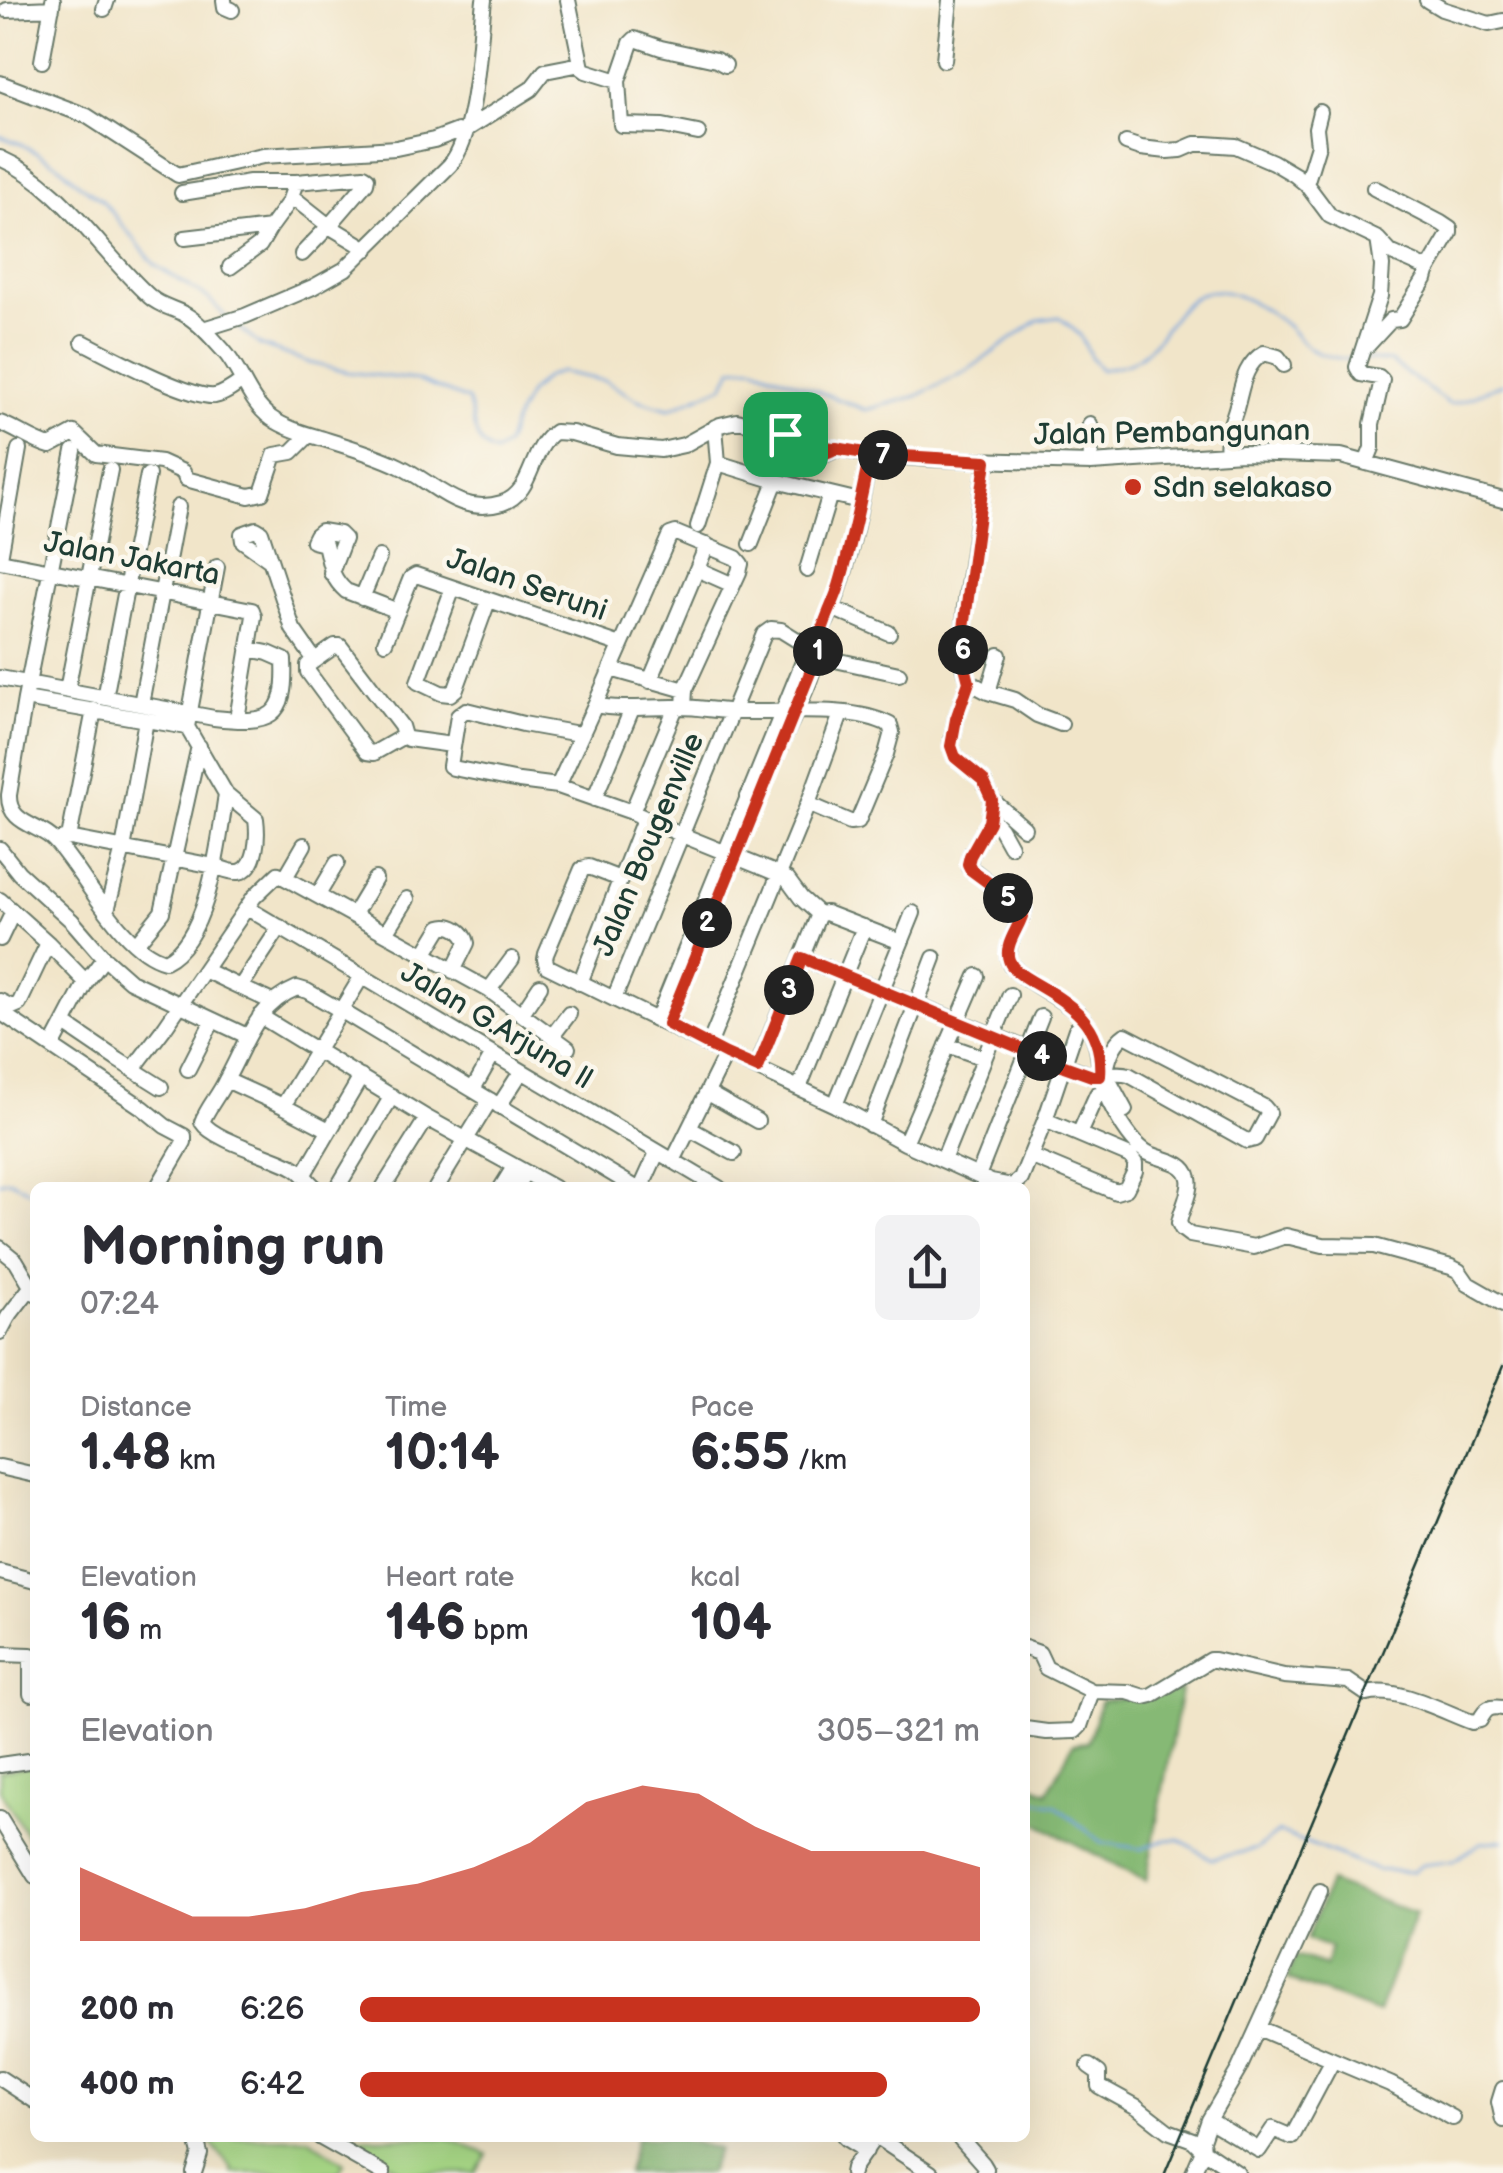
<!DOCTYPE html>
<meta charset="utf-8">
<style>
:root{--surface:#fff;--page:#f2f2f3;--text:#2b2b33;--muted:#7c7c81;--accent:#c8321e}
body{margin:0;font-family:"Balsamiq Sans",sans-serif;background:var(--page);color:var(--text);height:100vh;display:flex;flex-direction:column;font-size:38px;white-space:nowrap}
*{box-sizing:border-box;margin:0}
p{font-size:32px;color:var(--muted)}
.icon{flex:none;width:55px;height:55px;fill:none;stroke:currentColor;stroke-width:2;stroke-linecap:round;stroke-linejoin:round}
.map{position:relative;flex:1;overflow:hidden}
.side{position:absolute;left:30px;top:1182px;width:1000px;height:960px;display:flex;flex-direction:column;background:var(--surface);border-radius:15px;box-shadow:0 10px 40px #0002}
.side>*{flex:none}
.pin{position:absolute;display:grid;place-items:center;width:85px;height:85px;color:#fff;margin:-42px;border-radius:20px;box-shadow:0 5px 15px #0006}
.km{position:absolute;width:50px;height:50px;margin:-25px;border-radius:50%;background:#222;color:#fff;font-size:28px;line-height:50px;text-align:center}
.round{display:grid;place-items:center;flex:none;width:105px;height:105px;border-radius:15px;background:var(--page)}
.overview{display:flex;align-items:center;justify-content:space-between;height:170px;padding:0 50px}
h1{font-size:55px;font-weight:700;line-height:75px}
.metrics{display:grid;grid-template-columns:repeat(3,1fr);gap:15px;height:170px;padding:10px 50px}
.metrics div{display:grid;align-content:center}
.metrics b{font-size:50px;font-weight:700}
.metrics small{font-size:28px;font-weight:400}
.metrics p{font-size:28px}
.chart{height:280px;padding:20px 50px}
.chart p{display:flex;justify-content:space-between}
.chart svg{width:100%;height:180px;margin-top:10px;fill:var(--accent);opacity:.7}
ul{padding:0 50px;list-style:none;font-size:32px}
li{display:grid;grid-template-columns:160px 120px 1fr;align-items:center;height:75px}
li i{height:25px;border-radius:12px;background:var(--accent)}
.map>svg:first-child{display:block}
.green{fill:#a9d987;stroke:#648b5e;stroke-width:2.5}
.forest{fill:#86b974;stroke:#527b54;stroke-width:2.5}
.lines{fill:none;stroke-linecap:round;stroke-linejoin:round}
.stream{stroke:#72a3dc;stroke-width:2.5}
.minor-casing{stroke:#687868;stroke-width:18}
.minor{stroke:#fff;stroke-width:14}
.rail{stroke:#1f3d34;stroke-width:2.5}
.route-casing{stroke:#fff;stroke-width:20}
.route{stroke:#c8321e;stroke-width:12}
.poi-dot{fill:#c8321e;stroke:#fbf7ec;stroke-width:4}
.labels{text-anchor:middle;stroke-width:9;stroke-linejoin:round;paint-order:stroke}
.street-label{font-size:30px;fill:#1f3d34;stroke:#fbf7ec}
.poi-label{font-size:30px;fill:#1f3d34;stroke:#fbf7ec;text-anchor:start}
</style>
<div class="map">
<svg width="1503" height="2173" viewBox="0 0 1503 2173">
<rect width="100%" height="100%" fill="#fbf7ec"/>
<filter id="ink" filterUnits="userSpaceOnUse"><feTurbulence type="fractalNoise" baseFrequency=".01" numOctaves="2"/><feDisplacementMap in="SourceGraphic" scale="20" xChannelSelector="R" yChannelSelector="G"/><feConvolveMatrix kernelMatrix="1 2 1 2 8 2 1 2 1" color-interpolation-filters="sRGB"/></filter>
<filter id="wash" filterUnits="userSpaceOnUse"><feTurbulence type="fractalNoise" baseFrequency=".0048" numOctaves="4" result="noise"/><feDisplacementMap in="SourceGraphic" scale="40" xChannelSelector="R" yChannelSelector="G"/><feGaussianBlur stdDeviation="2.25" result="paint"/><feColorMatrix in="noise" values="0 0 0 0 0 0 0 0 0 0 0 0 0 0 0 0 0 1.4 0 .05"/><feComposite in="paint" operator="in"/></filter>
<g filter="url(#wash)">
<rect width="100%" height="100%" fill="#f1e5c9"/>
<!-- green -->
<path class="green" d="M35 1765V1850L0 1790V1771Z
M206 2138H308L345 2163 338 2173H232L233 2170Z
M349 2138H447L487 2154 476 2173H405Z"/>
<!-- forest -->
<path class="forest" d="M1181 1690 1146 1881 1025 1817V1781L1048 1792 1073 1744 1088 1742 1101 1701Z
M1329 1882 1415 1914 1378 2013 1287 1979 1295 1956 1325 1966 1331 1948 1307 1939Z
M636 2138H675L718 2149 709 2173H627Z"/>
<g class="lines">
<!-- stream -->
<path class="stream" d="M0 136 21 144 59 165 79 184 102 200 155 265 208 298 226 317
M235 325 260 345 310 363 347 372 416 380 468 400C475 421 472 445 495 453L506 446 513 424 529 393 547 376 561 372 605 381 638 400 669 409 723 386 733 368 753 366 866 410 917 396 967 371 1038 320 1059 317 1080 335 1091 357 1101 370C1110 367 1123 366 1131 362 1163 346 1170 306 1203 293 1228 284 1267 309 1286 325 1294 332 1300 341 1308 347 1318 356 1338 358 1352 360
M1365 359 1391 362 1449 404C1469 401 1484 389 1503 384
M0 1182 9 1180 35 1194
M1025 1798 1055 1805 1101 1842 1141 1849 1166 1840 1179 1839 1211 1859 1257 1849 1279 1832 1376 1870 1413 1872 1422 1865 1453 1861 1481 1843 1503 1840"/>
</g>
</g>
<g filter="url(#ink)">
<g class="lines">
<!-- minor casing -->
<g class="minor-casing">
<path id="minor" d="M224 0 225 7 232 10
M568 0 582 68 586 71 618 81 621 125 663 126 698 133
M1427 0 1442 9 1483 22 1489 24 1503 21
M104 9 107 0
M7 10 52 8
M944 60 950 0
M42 61 53 0
M618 81 631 43 635 39 661 48 716 60 725 65
M0 83 87 116 178 175 263 156 396 148 434 140 458 131
M467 129 531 89 545 71 581 64
M1126 143 1141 148 1167 151 1181 150 1195 144H1206L1236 146 1273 162 1295 175 1306 184 1330 216 1378 239 1382 266 1380 296 1357 367 1361 374 1379 377 1382 380 1372 424V448L1366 463
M0 158C62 185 101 253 150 297 160 306 173 308 184 314 199 322 212 338 223 350 242 371 247 400 271 418 285 428 303 433 320 438 346 446 374 454 399 466 435 483 458 516 502 503 534 493 529 449 555 432L572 433 617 446 661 450 684 445 720 425 737 421 766 427 816 445 870 455 933 459 1091 463 1242 453 1341 456 1503 500
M1306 184 1318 145 1316 128 1320 112
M1374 188 1441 223 1450 229V233L1427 272
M182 193 250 182H296L364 176 367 178 366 183 329 226 302 254
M291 196 329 226 367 249
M185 238 270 228 289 202 296 182
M230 267 260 245 270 228
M203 329 245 316 313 287 345 269 450 165C477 132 479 44 484 0
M83 342C109 355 190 399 215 396 225 394 234 387 242 381
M1368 345 1391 320 1400 319 1425 279 1427 272 1424 267 1390 252 1378 239
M0 423C17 429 32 441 50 446L74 433 96 454 161 462 183 472 186 479 249 496 262 493 275 455 292 452 309 435
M1090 424 1091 463
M715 427 718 463 776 481 851 499
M785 434 783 442 788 450 824 455 833 451
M74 451 25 699 187 727
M1228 454C1226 439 1229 430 1234 415 1242 393 1241 366 1264 353L1278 357 1284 365
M986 461 965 608 963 663 969 682 956 719 951 745 955 757 983 780 992 800 989 822 970 856 969 867 1024 910C1020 925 1004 945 1009 961 1014 977 1066 999 1081 1016 1107 1047 1093 1070 1109 1101 1117 1117 1130 1141 1145 1151 1157 1160 1185 1159 1189 1178 1192 1192 1181 1209 1179 1223L1182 1229 1190 1235 1254 1247 1286 1236 1323 1245 1374 1246 1451 1267 1459 1271 1468 1284 1503 1304
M698 526 718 463
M751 544 776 481
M0 558 19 449
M268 559 243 541 242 534 256 529 261 532 293 629 314 659
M0 561 252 610 254 616 237 719
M697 569 733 585
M807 570 830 494
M331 573 344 539 339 534 321 531 316 535 313 541 325 544C330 563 330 577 346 591L398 611
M453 588 418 682 441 693 450 694 456 689 488 601
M362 598 379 557
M832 608 889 633
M385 642 411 578 416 575 621 645
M611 669 685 690
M0 678 214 718C270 724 287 720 284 660L268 653 248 649
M650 681 707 545
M969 682 988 692 1015 700 1037 715 1061 724
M67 690 110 470
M988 692 999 655
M105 698 148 475
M25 699 9 795C8 825 40 824 55 841 85 874 121 950 165 961 210 939 219 839 226 794
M141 704 178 507
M595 705 668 539 670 535 676 533 736 558 741 564 739 572 685 690 684 707
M579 734 523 724 466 710 458 716 450 766 453 768 519 781 558 786 632 812 682 835 778 874 787 879 801 898 819 914 826 913 901 942
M404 736 401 726 340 646H335L308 665V672L367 752 374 753 404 736 408 739 452 745
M558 786 595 705C623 711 651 706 680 707 701 707 722 712 743 712 784 713 853 705 890 725L892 732 886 754 858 821 850 822 808 804
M594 799 632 709
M992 800 1024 828
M632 812 676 707
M990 817 1000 828 1010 846
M69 838 94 710
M55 841 69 838 214 866C221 868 231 873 239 872 258 868 258 834 256 819L226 794 187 727 217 567
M0 849 19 873 72 921 104 958 130 981 247 1036
M286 876 304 845
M620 879 589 867 582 869 546 954 545 959 547 966 726 1054 835 1105 905 1143 991 1182 1012 1186 1021 1179 1045 1120 1076 1029
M318 895 337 863
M0 900 48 943 86 982
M247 908 719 1188
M107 910 123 849 146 720
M354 914 375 879
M386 933 407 899
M0 939 13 912
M136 944 162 912 199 746
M424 955 441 927C452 923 465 932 467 943L453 971
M802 958 1093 1076C1106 1076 1116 1071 1129 1075L1247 1141 1255 1139 1269 1113 1264 1107 1125 1035C1113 1043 1107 1060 1106 1075L1125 1110
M204 970 272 1002
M580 983 644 819
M241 986 280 927
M489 990 512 959
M614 999 764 634 771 629 781 630 818 653 835 660 899 674
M0 1001 12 1007 19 1004 48 943
M0 1012 143 1108 165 1126 184 1136V1142L157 1188
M522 1013 540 986
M260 1016 427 1118 554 1188
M657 1020 809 647C842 616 861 501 870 455
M65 1024 118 1060 161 1087
M668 1024C702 933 740 842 777 752 789 725 818 672 818 644
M553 1035 569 1014
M54 1043 86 982 104 958
M709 1045 808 804 841 714
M947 1045 984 1058
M757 1068 819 914
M133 1069 165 1027 254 897 278 874 489 990 568 1048
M188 1069 213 1020
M226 1080 283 1106 329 1130
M799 1088 864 927
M473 1089 493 1054
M708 1093 757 1121
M835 1105 913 913
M283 1106 362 976
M499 1106 521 1072
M870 1125 934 958
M690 1129 734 1153
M1079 1134 1097 1094
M905 1143 977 976
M1030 1156 1116 1192 1126 1189 1135 1171V1163L1130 1156 1045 1120
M943 1160 1010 995
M673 1161 726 1054
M304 1174 361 1077
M978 1176 1041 1017
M316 1188C307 1181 303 1172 293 1167 271 1155 213 1140 202 1122 208 1107 219 1095 226 1080 246 1045 255 1005 297 988L307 991 340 1010 636 1188
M337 1188 392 1096
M383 1188 427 1118
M436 1188 490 1100
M501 1188 514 1167
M515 1188 525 1172
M641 1188 657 1153
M0 1248 16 1261 35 1293
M0 1332 8 1317 31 1287
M0 1467 35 1475
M0 1572 35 1581
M1025 1648 1039 1653 1046 1668 1092 1691 1128 1692 1144 1697 1152 1695 1210 1660H1214L1284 1676 1348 1681 1367 1694C1397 1686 1444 1712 1472 1722L1480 1720C1486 1708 1490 1706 1503 1708
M0 1654 31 1655V1694
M1025 1729 1047 1732 1075 1731 1080 1726 1092 1691
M0 1765 35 1760
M0 1819 35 1876
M1258 2028 1333 2060
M1089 2066 1099 2073V2086L1137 2107 1168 2131 1193 2140 1203 2150 1237 2173
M0 2078 35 2101
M1503 2089 1499 2102 1503 2120
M1209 2120 1259 2150 1273 2129 1292 2137 1333 2060 1390 2084 1453 2118
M321 2138 383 2173
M845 2138 866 2151
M878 2138 931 2173
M960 2138 983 2164 986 2169 983 2173
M194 2173 200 2154 196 2138
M852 2173 853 2168 874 2138
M1193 2173 1203 2150 1202 2140 1209 2120 1239 2069 1320 1891"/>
</g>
<!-- minor -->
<use href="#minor" class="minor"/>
<!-- rail -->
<path class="rail" d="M1165 2173 1503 1366"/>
</g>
</g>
<g class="lines" filter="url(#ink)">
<!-- route casing -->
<g class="route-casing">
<path id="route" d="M785 434C811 447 842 449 870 454 861 499 852 542 839 586 832 608 818 630 818 653L668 1024 726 1054 758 1068 802 958 1064 1066 1092 1076H1100C1104 1024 1071 1004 1031 981 1023 976 1012 970 1009 960 1003 944 1022 925 1024 909L971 870 968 864 970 856 989 822 992 800 983 780 955 757 951 746 956 719 969 682 964 663V628L986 461 870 454 836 448C821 459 806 453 788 450L783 442 785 434"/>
</g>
<!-- route -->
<use href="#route" class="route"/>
</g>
<!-- markers -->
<circle class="poi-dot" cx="1133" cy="487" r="10"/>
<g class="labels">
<!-- street labels -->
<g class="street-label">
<text transform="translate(1172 432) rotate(-1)" y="10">Jalan Pembangunan</text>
<text transform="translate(132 558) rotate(11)" y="10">Jalan Jakarta</text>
<text transform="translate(527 584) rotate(19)" y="10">Jalan Seruni</text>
<text transform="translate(648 844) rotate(-67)" y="10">Jalan Bougenville</text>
<text transform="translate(497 1025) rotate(31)" y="10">Jalan G.Arjuna ll</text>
</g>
<!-- poi labels -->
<g class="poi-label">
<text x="1153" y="497">Sdn selakaso</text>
</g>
</g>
</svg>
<div class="pin" style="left:785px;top:434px;background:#1e9e55"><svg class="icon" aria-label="arrive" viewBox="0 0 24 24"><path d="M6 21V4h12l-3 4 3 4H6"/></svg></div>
<b class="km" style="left:818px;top:651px">1</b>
<b class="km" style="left:707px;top:923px">2</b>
<b class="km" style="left:789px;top:990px">3</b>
<b class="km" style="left:1042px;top:1056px">4</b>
<b class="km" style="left:1008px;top:898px">5</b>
<b class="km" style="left:963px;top:650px">6</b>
<b class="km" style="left:883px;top:455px">7</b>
<section class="side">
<div class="overview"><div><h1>Morning run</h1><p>07:24</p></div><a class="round"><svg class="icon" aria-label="share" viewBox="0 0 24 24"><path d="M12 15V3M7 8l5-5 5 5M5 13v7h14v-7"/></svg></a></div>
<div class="metrics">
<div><p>Distance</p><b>1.48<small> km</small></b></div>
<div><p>Time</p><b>10:14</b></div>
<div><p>Pace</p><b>6:55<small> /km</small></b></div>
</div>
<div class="metrics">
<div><p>Elevation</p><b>16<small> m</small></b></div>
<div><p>Heart rate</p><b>146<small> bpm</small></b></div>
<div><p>kcal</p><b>104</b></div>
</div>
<div class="chart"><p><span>Elevation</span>305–321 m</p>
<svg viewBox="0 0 160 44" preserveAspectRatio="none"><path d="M0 44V26L10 32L20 38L30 38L40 36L50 32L60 30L70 26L80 20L90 10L100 6L110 8L120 16L130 22L140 22L150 22L160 26V44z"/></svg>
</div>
<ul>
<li><b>200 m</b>6:26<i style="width:100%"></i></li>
<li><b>400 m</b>6:42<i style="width:85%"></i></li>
</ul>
</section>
</div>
